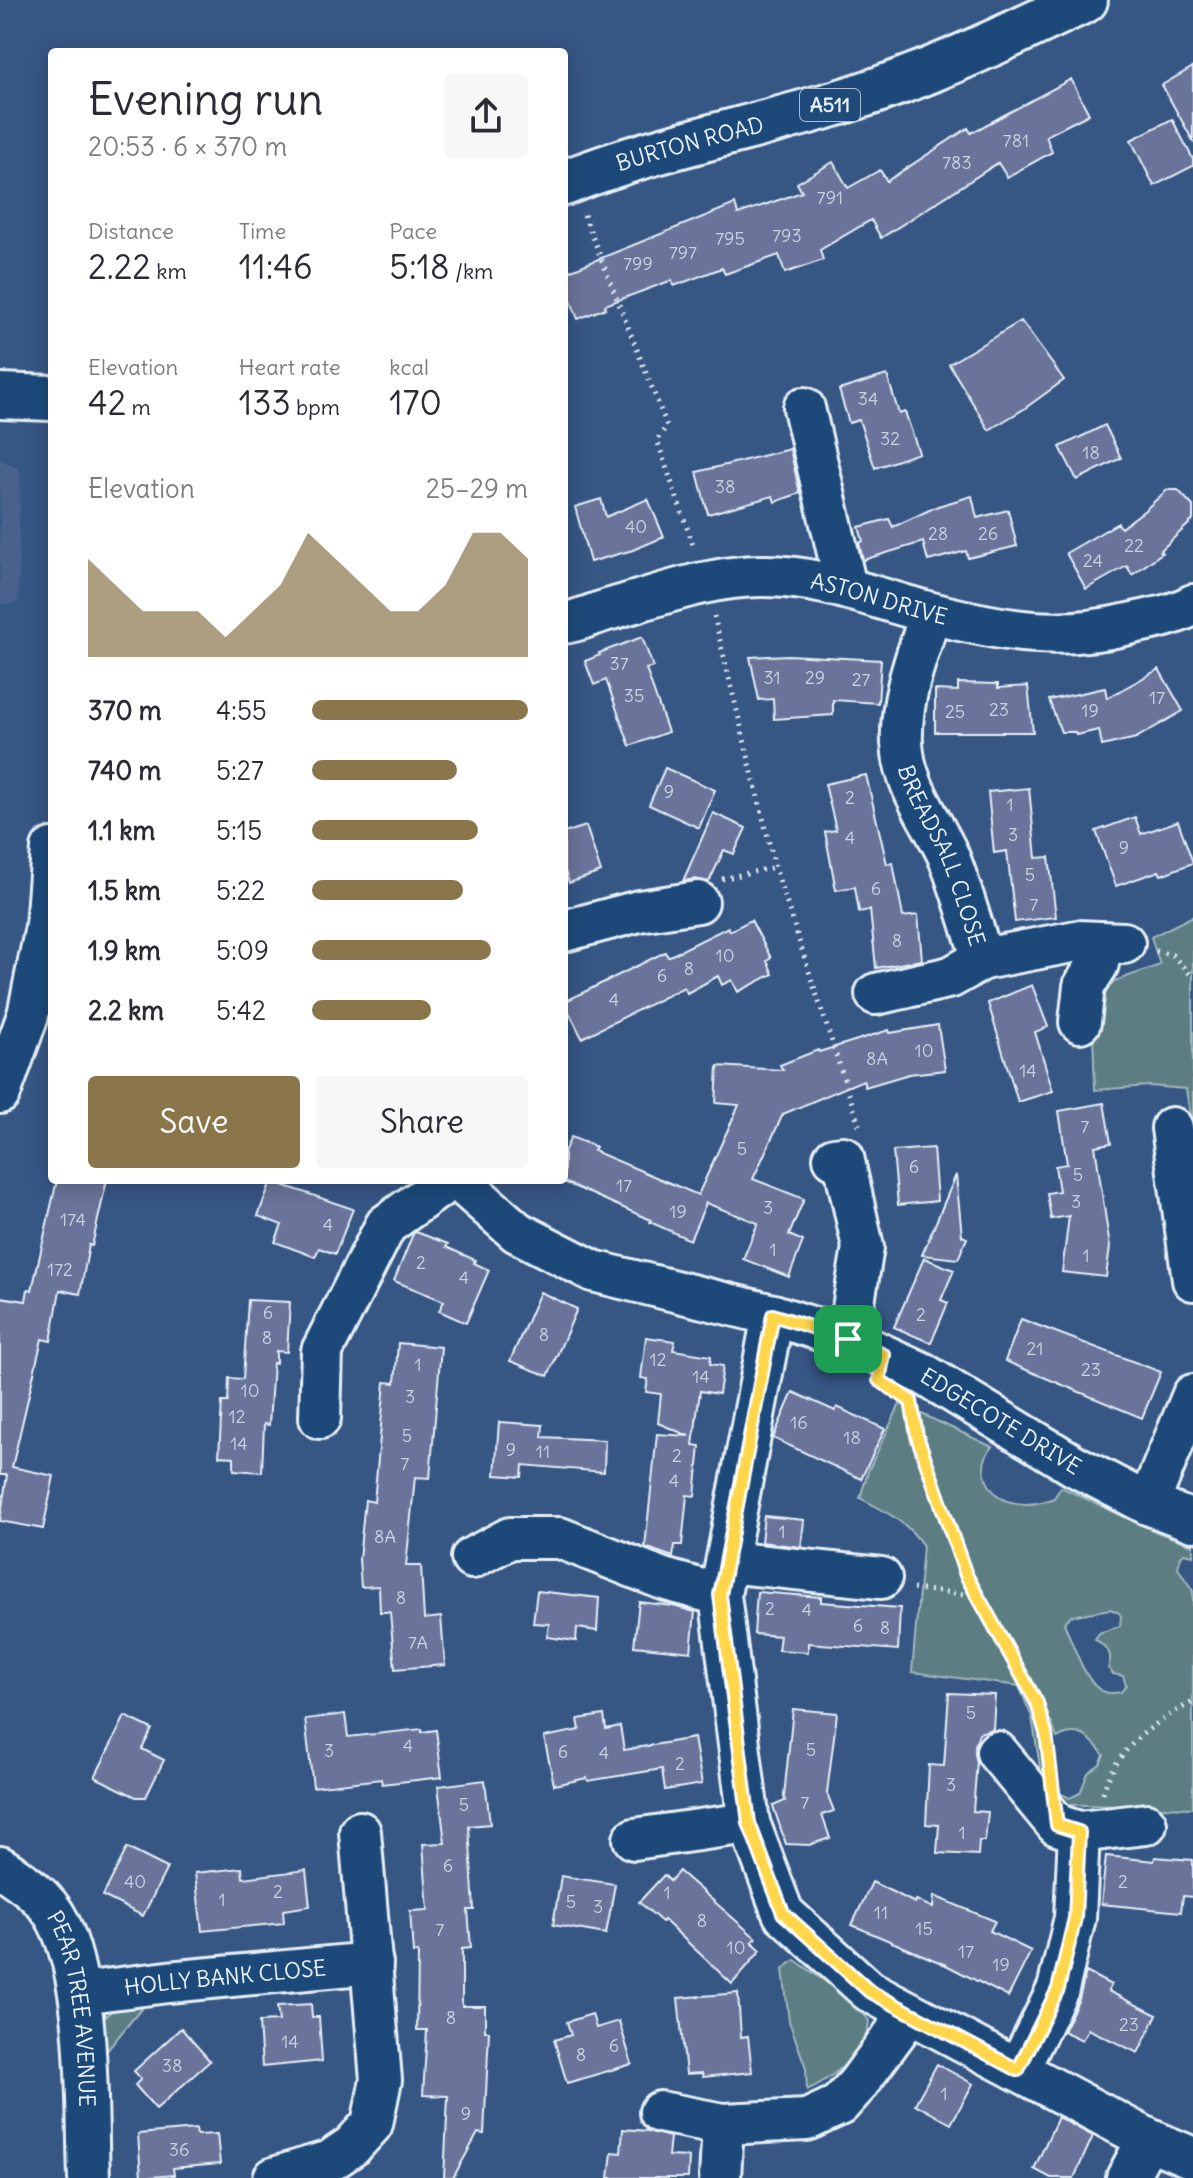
<!DOCTYPE html>
<meta charset="utf-8">
<style>
:root{--surface:#fff;--page:#f7f7f7;--text:#2b2b33;--muted:#7c7c81;--accent:#8a764a}
body{margin:0;font-family:Delius,sans-serif;background:var(--page);color:var(--text);height:100vh;display:flex;flex-direction:column;font-size:30px;white-space:nowrap}
*{box-sizing:border-box;margin:0}
p{font-size:26px;color:var(--muted)}
.icon{flex:none;width:44px;height:44px;fill:none;stroke:currentColor;stroke-width:2;stroke-linecap:round;stroke-linejoin:round}
.map{position:relative;flex:1;overflow:hidden}
.sheet{position:absolute;left:48px;top:48px;width:520px;height:1136px;display:flex;flex-direction:column;background:var(--surface);border-radius:8px;box-shadow:0 4px 20px #0003}
.sheet>*{flex:none}
.pin{position:absolute;display:grid;place-items:center;width:68px;height:68px;color:#fff;margin:-34px;border-radius:16px;box-shadow:0 4px 12px #0006}
.round{display:grid;place-items:center;flex:none;width:84px;height:84px;border-radius:8px;background:var(--page)}
.overview{display:flex;align-items:center;justify-content:space-between;height:136px;padding:0 40px}
h1{font-size:44px;font-weight:600;line-height:60px}
.figures{display:grid;grid-template-columns:repeat(3,1fr);gap:12px;height:136px;padding:8px 40px}
.figures div{display:grid;align-content:center}
.figures b{font-size:34px;font-weight:600}
.figures small{font-size:22px;font-weight:400}
.figures p{font-size:22px}
.chart{height:224px;padding:16px 40px}
.chart p{display:flex;justify-content:space-between}
.chart svg{width:100%;height:144px;margin-top:8px;fill:var(--accent);opacity:.7}
.action{display:flex;gap:16px;margin-top:auto;padding:16px 40px}
.action a{flex:1;height:92px;border-radius:8px;background:var(--accent);color:#fff;font-size:32px;font-weight:600;line-height:92px;text-align:center}
.action a+a{background:var(--page);color:var(--text)}
ul{padding:0 40px;list-style:none;font-size:26px}
li{display:grid;grid-template-columns:128px 96px 1fr;align-items:center;height:60px}
li i{height:20px;border-radius:10px;background:var(--accent)}
.map>svg:first-child{display:block}
.built{fill:#49628d}
.green{fill:#5b7e83;stroke:#a2b8be;stroke-width:2;fill-rule:evenodd}
.building{fill:#6a739a;stroke:#e8f1f8;stroke-width:2}
.lines{fill:none;stroke-linecap:round;stroke-linejoin:round}
.minor-casing{stroke:#e8f1f8;stroke-width:46}
.highway-casing{stroke:#e8f1f8;stroke-width:50}
.path{stroke:#e8f1f8;stroke-width:5;stroke-dasharray:2 6;stroke-linecap:butt}
.minor{stroke:#1f4a7a;stroke-width:40}
.highway{stroke:#1f4a7a;stroke-width:44}
.route-casing{stroke:#fff;stroke-width:16}
.route{stroke:#ffd54a;stroke-width:10}
.labels{text-anchor:middle;stroke-width:6;stroke-linejoin:round;paint-order:stroke}
.number-label{font-size:18px;fill:#c8d2e0}
.shield{fill:#1f4a7a;stroke:#acbfd2;stroke-width:2}
.shield-label{font-size:20px;font-weight:bold;fill:#e8f1f8}
.street-label{font-size:22px;fill:#e8f1f8;stroke:#1f4a7a}
</style>
<div class="map">
<svg width="1193" height="2178" viewBox="0 0 1193 2178">
<rect width="100%" height="100%" fill="#365684"/>
<filter id="ink" filterUnits="userSpaceOnUse"><feTurbulence type="fractalNoise" baseFrequency=".0125" numOctaves="2"/><feDisplacementMap in="SourceGraphic" scale="16" xChannelSelector="R" yChannelSelector="G"/><feConvolveMatrix kernelMatrix="1 2 1 2 8 2 1 2 1" color-interpolation-filters="sRGB"/></filter>
<g filter="url(#ink)">
<!-- built -->
<path class="built" d="M0 459 20 470 18 602 10 604H0Z"/>
<!-- green -->
<path class="green" d="M1193 916V1135L1186 1089 1149 1086 1095 1090 1092 1007 1101 986 1160 965 1151 937Z
M900 1404 993 1447C974 1464 988 1497 1011 1502 1025 1506 1041 1503 1054 1498L1061 1487 1159 1533 1193 1545V1555L1184 1553 1181 1556 1178 1568 1193 1591V1808L1046 1804 1032 1717 1019 1686 912 1672 923 1546C908 1522 885 1511 860 1498L868 1471ZM1110 1609 1118 1612 1121 1616 1120 1626 1099 1633 1095 1639C1107 1648 1114 1653 1108 1668L1113 1674 1123 1676 1126 1685 1121 1692C1114 1693 1109 1694 1102 1691 1085 1683 1072 1641 1064 1623L1071 1616ZM1051 1722 1057 1738C1079 1726 1090 1737 1104 1755L1100 1764 1088 1773 1080 1793 1070 1798 1057 1792 1047 1726Z
M795 1960 857 2004 869 2021C867 2052 833 2078 807 2090L806 2068 789 2021 783 1969Z
M149 1999 93 2068C98 2021 98 2007 149 1999Z"/>
<!-- building -->
<path class="building" d="M1193 67V141L1162 85Z
M1071 79 1089 114 1046 136 1052 152 1007 177 998 163 881 238 871 220 820 250 823 260 785 273 779 255 725 274 722 268 674 286 672 280 605 305 606 308 578 319 564 283V273L735 204 738 214 802 192 797 183 833 162 848 188 880 170 887 181 968 128 971 133Z
M1172 119 1193 159V166L1154 186 1131 140Z
M1021 321 1064 380 1024 409 989 430 949 364Z
M887 375 899 414 905 412 919 453 875 468 859 420 849 423 839 390Z
M1105 425 1121 458 1077 480 1060 447Z
M790 449 800 493 775 502 773 496 708 514 697 472Z
M1167 490H1178L1193 506V520L1160 551 1162 553 1132 575 1127 566 1086 589 1066 553 1118 523 1121 528 1145 510Z
M972 496 977 518 1008 510 1017 546 968 558 966 551 928 561 923 542 863 560 859 543 863 541 859 527 889 519 893 527 938 506Z
M601 499 606 517 648 499 664 537 633 550 590 562 575 507Z
M642 637 653 667 646 669 668 732 630 746 606 680 594 685 585 661 600 655 599 653Z
M788 655 881 660 878 703 833 700V715L774 719 773 699 759 700 750 657Z
M1159 669 1183 711 1136 738 1102 746 1099 730 1076 735 1075 732H1061L1049 700 1105 688 1107 698Z
M958 683 998 684V688L1028 686 1033 732H935V690L958 691Z
M665 768 715 790 699 828 649 805Z
M866 775 887 864 893 863 903 917 918 915 922 960 876 968 870 910 859 912 855 887 836 890 825 832 836 830 825 784Z
M1029 788 1036 858 1049 857 1056 917 1015 922 1007 851 994 853 988 792Z
M713 813 746 828 734 854 724 850 709 882 695 879 683 881Z
M1135 817 1141 834 1178 821 1193 863 1161 875 1159 871 1116 886 1096 831Z
M586 826 601 872 569 883 564 868V833Z
M751 920 771 958 767 961 773 974 738 992 732 980 722 985 718 976 687 993 684 987 582 1038 564 1002 665 952 668 957 728 927 730 931Z
M1032 985 1048 1027 1035 1032 1053 1091 1018 1102 988 1003Z
M938 1025 945 1070 909 1074 865 1087 863 1080 783 1114 753 1179 804 1199 789 1235 803 1241 789 1277 743 1259 758 1223 706 1203 690 1240 650 1222 651 1220 564 1182V1152L571 1137 596 1147 594 1151 698 1195 739 1105 716 1103 718 1066 783 1070 780 1065 818 1050 819 1052 889 1030 890 1033Z
M1104 1103 1111 1143 1095 1146 1110 1247 1106 1277 1062 1272 1069 1216 1051 1219 1047 1193 1059 1191 1055 1166 1067 1164 1059 1111Z
M933 1148 937 1201 898 1205 893 1151Z
M956 1175 962 1236 967 1238 958 1259 922 1255Z
M57 1180H107L92 1246 89 1245 80 1294 60 1290 51 1341 42 1339 12 1467 54 1476 43 1529 0 1521 7 1475H0V1297L26 1301 28 1289 32 1290Z
M271 1181 353 1209 335 1254 319 1248 315 1257 275 1242 282 1225 258 1216Z
M416 1232 448 1244 446 1247 475 1260 474 1263 489 1270 466 1323 439 1311 444 1301 394 1281 413 1234Z
M924 1258 954 1270 941 1300 948 1303 931 1343 894 1327Z
M540 1292 577 1309 548 1376 510 1361Z
M248 1300 290 1302 287 1352 276 1351V1363H273L269 1425 264 1424 262 1472 234 1470V1457L219 1456 222 1402H228L229 1378 243 1379Z
M1021 1319 1161 1372 1142 1418 1005 1361Z
M646 1337 675 1341 673 1350 711 1356 710 1364 723 1366 719 1394 700 1391 693 1445 700 1446 695 1496 687 1495 682 1545H675L673 1557 645 1547 657 1434 689 1436 658 1423 661 1394 646 1392 648 1379 641 1378Z
M398 1343 441 1347 430 1478 415 1477 406 1566H421L424 1619 441 1617 445 1665 395 1669 390 1612H380L379 1586 361 1587 359 1559 365 1500 374 1502 385 1382 395 1383Z
M793 1392 835 1411 837 1407 885 1429 861 1479 773 1438Z
M499 1422 543 1425 542 1437 605 1440 604 1472 523 1465 522 1477 495 1475Z
M764 1516 804 1520 801 1547 761 1542Z
M537 1591 599 1598 597 1631 577 1628 576 1641 547 1637 549 1624 533 1623Z
M757 1592 821 1597V1602L900 1608 898 1650 808 1643V1652L778 1650 780 1636 754 1634Z
M639 1602 673 1606 695 1612 691 1652 634 1646Z
M949 1693 995 1695 993 1729 979 1733 975 1745 977 1761 973 1811 988 1812 985 1841H979L978 1855 937 1853 939 1825 926 1824 929 1765 944 1766Z
M793 1709 837 1713 827 1793 834 1811 822 1815 830 1838 809 1845 786 1844 773 1806 785 1801 784 1796Z
M345 1714 348 1737 422 1729V1732L436 1730 442 1777 382 1784 381 1779 313 1787 305 1719Z
M604 1715 606 1729 620 1726 624 1750 694 1738 702 1784 665 1790 662 1769 588 1781 587 1778 554 1785 544 1737 580 1730 578 1719Z
M125 1716 152 1729 142 1749 164 1760 146 1797H136L95 1777Z
M485 1780 490 1824 469 1826 474 1910H468L471 1948 462 1949V2006H485V2031H489L484 2134 478 2133 453 2178H444L448 2096 423 2095 427 2030H417L418 1952 413 1953 410 1911 428 1910 423 1844 445 1843 438 1786Z
M127 1848 167 1868 143 1916 103 1896Z
M1106 1856 1154 1861 1155 1857 1193 1860V1897L1183 1896 1181 1912 1101 1904Z
M242 1868 243 1878 306 1870 310 1906 283 1910 284 1923 202 1931 195 1873Z
M679 1871 756 1938 752 1942 761 1950 732 1984 664 1920 662 1922 639 1902 664 1875 670 1881Z
M561 1876 615 1884 606 1934 553 1925Z
M872 1882 915 1903 916 1900 933 1908 934 1896 995 1921 990 1931 1031 1951 1008 1997 946 1965 852 1925Z
M1086 1972 1111 1985 1108 1991 1157 2015 1138 2053 1088 2029 1082 2040 1063 2031 1079 1999Z
M738 1993 741 2037 748 2036 752 2072 703 2077 702 2073 686 2074 678 1998Z
M311 2004 312 2017H319L322 2061 262 2067 259 2022 279 2021 277 2006Z
M592 2014 596 2028 619 2021 632 2064 567 2083 554 2040 571 2035 567 2022Z
M181 2028 210 2061 156 2109 135 2085 141 2079 134 2071Z
M937 2064 973 2084 951 2124 915 2104Z
M1058 2117 1093 2136 1074 2178H1051L1034 2169Z
M196 2129 197 2135 217 2134 220 2164 173 2168 174 2175 141 2178 138 2134Z
M623 2129 648 2131 670 2137 668 2156 689 2157 688 2178H609L612 2152 621 2153Z"/>
<g class="lines">
<!-- minor casing -->
<g class="minor-casing">
<g id="minor">
<path d="M804 408 846 587"/>
<path id="s1" d="M931 613C917 655 900 698 902 743 904 786 931 818 948 855 962 889 971 925 983 959L1077 941 1124 943"/>
<path id="s2" d="M564 623C580 621 595 613 611 609 660 595 713 575 765 576 823 576 876 599 931 613 1002 631 1057 641 1129 624 1151 619 1173 616 1193 605"/>
<path d="M564 931 639 911 698 902"/>
<path d="M876 994 951 977 983 959"/>
<path d="M1080 1022 1084 986 1098 964 1101 942"/>
<path d="M0 1093 28 1015 46 927 52 849"/>
<path d="M1172 1128 1193 1280"/>
<path d="M834 1158 843 1157 863 1247 848 1339"/>
<path id="s3" d="M458 1180 517 1232 593 1271 773 1315 848 1339 922 1373 1075 1466 1148 1504 1193 1521"/>
<path d="M773 1315 720 1595 749 1823 783 1913 869 1991 1148 2139 1193 2158"/>
<path d="M320 1418 322 1351 386 1225 449 1180"/>
<path d="M1148 1504 1193 1395"/>
<path d="M472 1558 510 1538H560L663 1579 720 1595"/>
<path d="M727 1562 881 1578"/>
<path d="M997 1752 1057 1825 1079 1832 1146 1824"/>
<path d="M634 1839 749 1823"/>
<path id="s4" d="M0 1867C22 1881 46 1897 58 1921 91 1985 86 2105 89 2178"/>
<path id="s5" d="M80 1993 168 1982 372 1963"/>
<path d="M1018 2070 1058 1989 1075 1918 1079 1832"/>
<path d="M660 2112 723 2124 807 2120 839 2105 857 2085 910 2013"/>
<path d="M274 2178 330 2161 352 2146 372 2124 381 2080 360 1832"/>
<path d="M720 2178 723 2124"/>
<path d="M1127 2178 1148 2139"/>
</g>
</g>
<!-- highway casing -->
<g class="highway-casing">
<g id="highway">
<path id="s6" d="M564 183C656 146 755 129 850 99 931 74 1008 36 1085 0"/>
<path d="M0 396 52 398"/>
</g>
</g>
<!-- path -->
<path class="path" d="M584 215 667 426 657 440 694 548
M714 616 775 867 859 1125
M722 879 775 867
M1156 951 1172 955 1193 977
M912 1410 917 1436 966 1575 1037 1703 1048 1756
M913 1589 974 1595
M1103 1793C1116 1748 1154 1722 1193 1702"/>
<!-- minor -->
<use href="#minor" class="minor"/>
<!-- highway -->
<use href="#highway" class="highway"/>
</g>
</g>
<g class="lines" filter="url(#ink)">
<!-- route casing -->
<g class="route-casing">
<path id="route" d="M773 1315 848 1339 884 1355 879 1380 911 1401 917 1436 966 1575 1037 1703 1046 1733 1057 1825 1079 1832 1075 1918 1058 1989 1018 2070 869 1991 783 1913 749 1823 720 1595Z"/>
</g>
<!-- route -->
<use href="#route" class="route"/>
</g>
<g class="labels">
<!-- number labels -->
<g class="number-label">
<text x="1016" y="147">781</text>
<text x="957" y="169">783</text>
<text x="830" y="204">791</text>
<text x="787" y="242">793</text>
<text x="730" y="245">795</text>
<text x="683" y="259">797</text>
<text x="638" y="270">799</text>
<text x="868" y="405">34</text>
<text x="890" y="445">32</text>
<text x="1091" y="459">18</text>
<text x="725" y="493">38</text>
<text x="636" y="533">40</text>
<text x="938" y="540">28</text>
<text x="988" y="540">26</text>
<text x="1134" y="552">22</text>
<text x="1093" y="567">24</text>
<text x="619" y="670">37</text>
<text x="772" y="684">31</text>
<text x="815" y="684">29</text>
<text x="861" y="686">27</text>
<text x="634" y="702">35</text>
<text x="1157" y="704">17</text>
<text x="999" y="716">23</text>
<text x="1090" y="717">19</text>
<text x="955" y="718">25</text>
<text x="669" y="798">9</text>
<text x="850" y="804">2</text>
<text x="1010" y="811">1</text>
<text x="1013" y="841">3</text>
<text x="850" y="844">4</text>
<text x="1124" y="854">9</text>
<text x="1030" y="881">5</text>
<text x="876" y="895">6</text>
<text x="1034" y="911">7</text>
<text x="897" y="947">8</text>
<text x="725" y="962">10</text>
<text x="689" y="975">8</text>
<text x="662" y="982">6</text>
<text x="614" y="1006">4</text>
<text x="924" y="1057">10</text>
<text x="877" y="1065">8A</text>
<text x="1028" y="1077">14</text>
<text x="1085" y="1133">7</text>
<text x="742" y="1155">5</text>
<text x="914" y="1173">6</text>
<text x="1078" y="1181">5</text>
<text x="624" y="1192">17</text>
<text x="1076" y="1208">3</text>
<text x="768" y="1214">3</text>
<text x="678" y="1218">19</text>
<text x="73" y="1226">174</text>
<text x="328" y="1231">4</text>
<text x="773" y="1256">1</text>
<text x="1086" y="1262">1</text>
<text x="421" y="1269">2</text>
<text x="60" y="1276">172</text>
<text x="464" y="1284">4</text>
<text x="268" y="1319">6</text>
<text x="921" y="1321">2</text>
<text x="544" y="1341">8</text>
<text x="267" y="1344">8</text>
<text x="1035" y="1355">21</text>
<text x="658" y="1366">12</text>
<text x="418" y="1371">1</text>
<text x="1091" y="1376">23</text>
<text x="701" y="1383">14</text>
<text x="250" y="1397">10</text>
<text x="410" y="1403">3</text>
<text x="237" y="1423">12</text>
<text x="799" y="1429">16</text>
<text x="407" y="1442">5</text>
<text x="852" y="1444">18</text>
<text x="239" y="1450">14</text>
<text x="511" y="1456">9</text>
<text x="543" y="1458">11</text>
<text x="677" y="1462">2</text>
<text x="405" y="1470">7</text>
<text x="674" y="1487">4</text>
<text x="782" y="1538">1</text>
<text x="385" y="1543">8A</text>
<text x="401" y="1604">8</text>
<text x="770" y="1615">2</text>
<text x="807" y="1616">4</text>
<text x="858" y="1632">6</text>
<text x="885" y="1634">8</text>
<text x="418" y="1649">7A</text>
<text x="971" y="1719">5</text>
<text x="408" y="1752">4</text>
<text x="811" y="1756">5</text>
<text x="329" y="1757">3</text>
<text x="563" y="1758">6</text>
<text x="604" y="1759">4</text>
<text x="680" y="1770">2</text>
<text x="951" y="1791">3</text>
<text x="805" y="1809">7</text>
<text x="464" y="1811">5</text>
<text x="962" y="1839">1</text>
<text x="448" y="1872">6</text>
<text x="135" y="1888">40</text>
<text x="1123" y="1888">2</text>
<text x="278" y="1898">2</text>
<text x="667" y="1899">1</text>
<text x="222" y="1906">1</text>
<text x="571" y="1908">5</text>
<text x="598" y="1913">3</text>
<text x="881" y="1919">11</text>
<text x="702" y="1927">8</text>
<text x="924" y="1935">15</text>
<text x="440" y="1936">7</text>
<text x="736" y="1954">10</text>
<text x="966" y="1958">17</text>
<text x="1001" y="1971">19</text>
<text x="451" y="2024">8</text>
<text x="1129" y="2031">23</text>
<text x="290" y="2048">14</text>
<text x="614" y="2052">6</text>
<text x="581" y="2061">8</text>
<text x="172" y="2072">38</text>
<text x="944" y="2100">1</text>
<text x="466" y="2120">9</text>
<text x="179" y="2156">36</text>
</g>
<!-- shield labels -->
<rect class="shield" x="800" y="89" width="60" height="32" rx="6"/>
<g class="shield-label">
<text x="830" y="112">A511</text>
</g>
<!-- street labels -->
<g class="street-label">
<text dy="8" stroke="none"><textPath href="#s6" startOffset="132">BURTON ROAD</textPath></text>
<text dy="8" stroke="none"><textPath href="#s2" startOffset="324">ASTON DRIVE</textPath></text>
<text dy="8" stroke="none"><textPath href="#s1" startOffset="254">BREADSALL CLOSE</textPath></text>
<text dy="8" stroke="none"><textPath href="#s3" startOffset="602">EDGECOTE DRIVE</textPath></text>
<text dy="8" stroke="none"><textPath href="#s5" startOffset="146">HOLLY BANK CLOSE</textPath></text>
<text dy="8" stroke="none"><textPath href="#s4" startOffset="170">PEAR TREE AVENUE</textPath></text>
</g>
</g>
</svg>
<div class="pin" style="left:848px;top:1339px;background:#1e9e55"><svg class="icon" aria-label="arrive" viewBox="0 0 24 24"><path d="M6 21V4h12l-3 4 3 4H6"/></svg></div>
<section class="sheet">
<div class="overview"><div><h1>Evening run</h1><p>20:53 · 6 × 370 m</p></div><a class="round"><svg class="icon" aria-label="share" viewBox="0 0 24 24"><path d="M12 15V3M7 8l5-5 5 5M5 13v7h14v-7"/></svg></a></div>
<div class="figures">
<div><p>Distance</p><b>2.22<small> km</small></b></div>
<div><p>Time</p><b>11:46</b></div>
<div><p>Pace</p><b>5:18<small> /km</small></b></div>
</div>
<div class="figures">
<div><p>Elevation</p><b>42<small> m</small></b></div>
<div><p>Heart rate</p><b>133<small> bpm</small></b></div>
<div><p>kcal</p><b>170</b></div>
</div>
<div class="chart"><p><span>Elevation</span>25–29 m</p>
<svg viewBox="0 0 160 44" preserveAspectRatio="none"><path d="M0 44V14L10 22L20 30L30 30L40 30L50 38L60 30L70 22L80 6L90 14L100 22L110 30L120 30L130 22L140 6L150 6L160 14V44z"/></svg>
</div>
<ul>
<li><b>370 m</b>4:55<i style="width:100%"></i></li>
<li><b>740 m</b>5:27<i style="width:67%"></i></li>
<li><b>1.1 km</b>5:15<i style="width:77%"></i></li>
<li><b>1.5 km</b>5:22<i style="width:70%"></i></li>
<li><b>1.9 km</b>5:09<i style="width:83%"></i></li>
<li><b>2.2 km</b>5:42<i style="width:55%"></i></li>
</ul>
<div class="action"><a>Save</a><a>Share</a></div>
</section>
</div>
